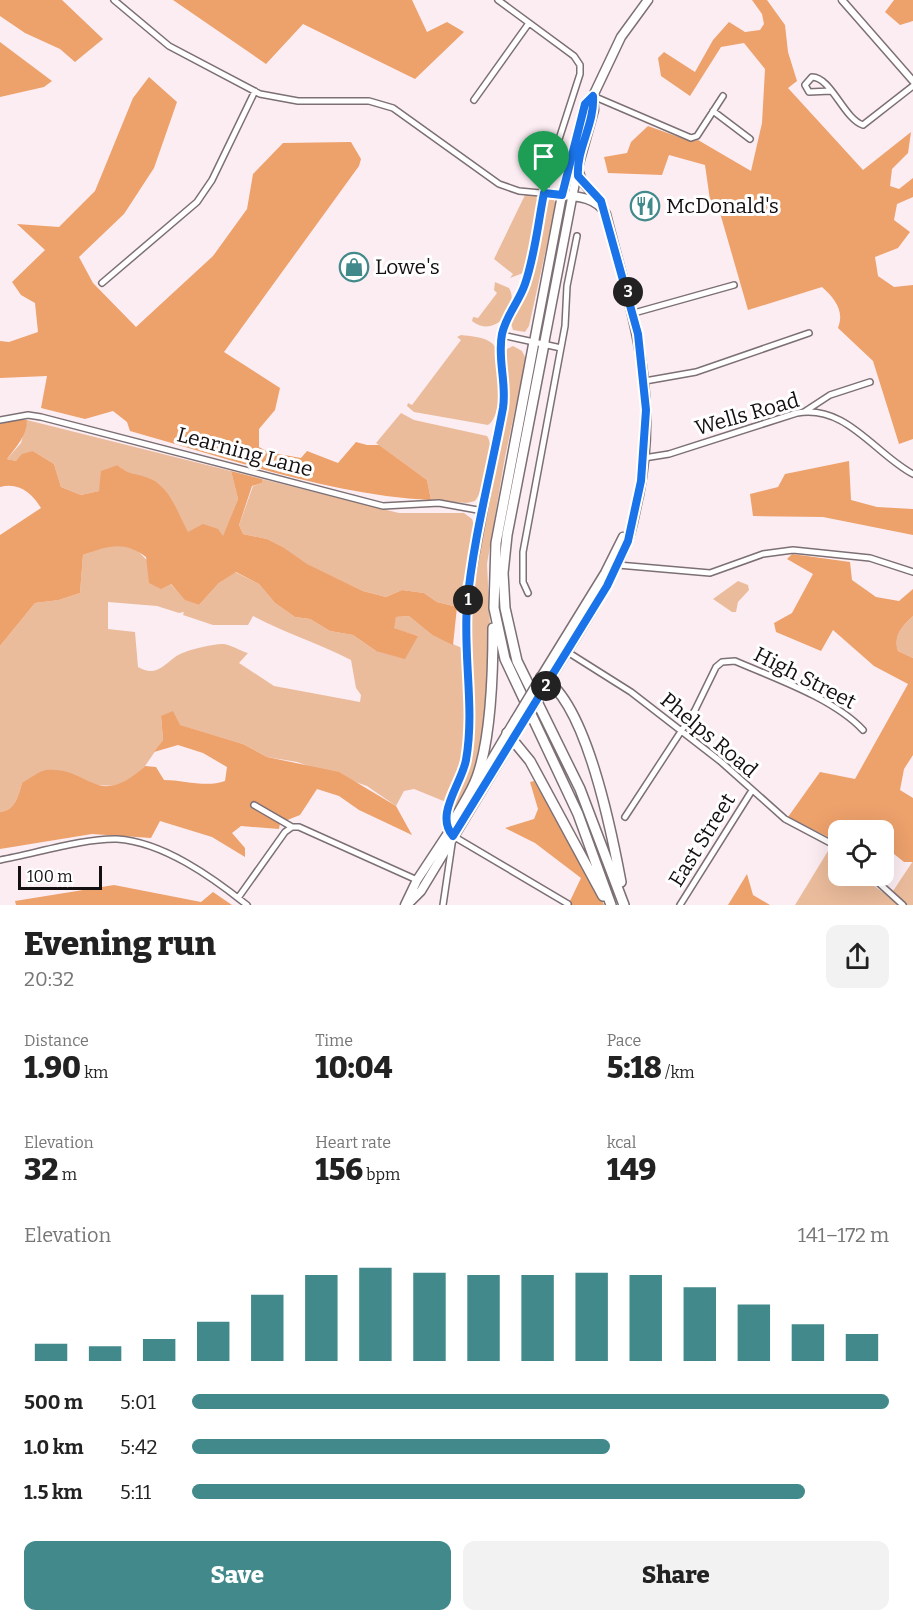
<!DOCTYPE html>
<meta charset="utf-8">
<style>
:root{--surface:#fff;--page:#f2f2f2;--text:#222;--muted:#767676;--accent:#41898a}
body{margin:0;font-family:Bitter,serif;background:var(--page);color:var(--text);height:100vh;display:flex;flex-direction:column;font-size:22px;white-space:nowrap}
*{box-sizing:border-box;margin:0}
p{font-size:20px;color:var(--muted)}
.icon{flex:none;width:33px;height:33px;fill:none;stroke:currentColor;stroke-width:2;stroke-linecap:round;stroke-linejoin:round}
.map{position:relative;height:905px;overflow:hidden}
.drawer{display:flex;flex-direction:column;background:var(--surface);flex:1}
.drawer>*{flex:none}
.buttons{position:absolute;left:828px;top:820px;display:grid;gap:12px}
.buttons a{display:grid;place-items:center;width:66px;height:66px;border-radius:12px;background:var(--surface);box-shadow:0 6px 24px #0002;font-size:30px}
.scale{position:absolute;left:18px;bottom:15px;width:84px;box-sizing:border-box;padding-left:6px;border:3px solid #140f11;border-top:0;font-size:16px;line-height:21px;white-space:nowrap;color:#140f11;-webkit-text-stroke:4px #fff;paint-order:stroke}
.pin{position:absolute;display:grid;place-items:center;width:51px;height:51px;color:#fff;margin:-62px -26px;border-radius:50% 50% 50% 0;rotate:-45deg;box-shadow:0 0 6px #0007}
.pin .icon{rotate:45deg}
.km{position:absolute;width:30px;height:30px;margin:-15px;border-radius:50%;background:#222;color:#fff;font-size:16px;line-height:30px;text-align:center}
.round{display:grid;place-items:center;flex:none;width:63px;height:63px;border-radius:12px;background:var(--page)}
.headline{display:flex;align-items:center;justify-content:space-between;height:102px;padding:0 24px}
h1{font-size:33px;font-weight:800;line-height:45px}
.metrics{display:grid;grid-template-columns:repeat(3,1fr);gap:9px;height:102px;padding:6px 24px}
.metrics div{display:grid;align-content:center}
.metrics b{font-size:30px;font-weight:800}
.metrics small{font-size:16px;font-weight:400}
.metrics p{font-size:16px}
.chart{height:168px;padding:12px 24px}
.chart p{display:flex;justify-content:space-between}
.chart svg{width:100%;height:108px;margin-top:6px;stroke:var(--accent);stroke-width:6}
.primary-button{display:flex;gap:12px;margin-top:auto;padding:12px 24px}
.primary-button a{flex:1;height:69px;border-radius:12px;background:var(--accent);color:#fff;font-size:24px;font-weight:800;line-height:69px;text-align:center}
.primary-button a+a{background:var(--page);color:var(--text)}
ul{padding:0 24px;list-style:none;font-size:20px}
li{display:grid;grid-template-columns:96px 72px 1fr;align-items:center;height:45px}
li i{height:15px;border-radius:8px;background:var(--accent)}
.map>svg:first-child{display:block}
.green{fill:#ebbc9c;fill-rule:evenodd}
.forest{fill:#eda16b}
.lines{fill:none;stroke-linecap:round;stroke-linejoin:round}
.minor-casing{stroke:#7c7074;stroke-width:8}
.tertiary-casing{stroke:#7c7074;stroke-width:9}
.primary-casing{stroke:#7c7074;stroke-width:11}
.motorway-casing{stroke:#7c7074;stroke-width:12}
.minor{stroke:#fff;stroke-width:5}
.tertiary{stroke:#fff;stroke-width:6}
.primary{stroke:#fff;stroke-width:8}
.motorway{stroke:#fff;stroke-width:9}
.primary-bridge-casing{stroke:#7c7074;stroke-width:11;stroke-linecap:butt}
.primary-bridge{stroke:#fff;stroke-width:8}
.route-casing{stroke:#fff;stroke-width:12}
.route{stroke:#1a73e8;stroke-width:8}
.labels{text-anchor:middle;stroke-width:6;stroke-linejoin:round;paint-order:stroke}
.poi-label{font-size:21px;fill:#140f11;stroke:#fff;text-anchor:start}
.street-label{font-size:21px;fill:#140f11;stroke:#fff}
</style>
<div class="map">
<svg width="913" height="905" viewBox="0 0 913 905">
<rect width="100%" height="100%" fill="#fcedf3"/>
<!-- green -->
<path class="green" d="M525 195H536L538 204 523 273 510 278 513 274 494 259Z
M549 198 554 200 556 204 529 326 525 332 513 330 510 320 530 281Z
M495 282 509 288C520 305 496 340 472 321L473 317 478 318 497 293 494 290Z
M461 335C470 336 486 337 493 344 502 354 504 416 488 425L414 412 407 406 408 403 412 405 461 340 457 337Z
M513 346 522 351 526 359 505 457 487 564 491 645 483 739 474 777 452 816 450 811 465 777 470 756 469 608 508 400 504 354 507 349Z
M401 413 414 420 487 436C496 448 484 490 475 501L467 503 431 500 427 480 376 443Z
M27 420 231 471 238 499 223 537 188 533 151 479 126 473 118 465 99 491 81 495 61 487 54 464 33 451 16 461 7 459 21 443Z
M262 479 399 513H464L472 519 476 531 457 607 437 602 424 593 402 590 386 597 363 591 306 564 283 547 267 539 243 534 239 525 253 486 262 483Z
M112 544 135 548 186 600 199 605 219 583 235 572 259 584 275 603 295 617 310 619 330 631 353 635 376 651 418 636 393 628 396 617 409 616 432 635 462 648C462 702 474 752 446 802L414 789 404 791 396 806 367 786 297 762 267 757 243 744 179 725 161 716 163 740 145 766 133 777 117 786 92 785 72 774 22 783C18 796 16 810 0 812V646L35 603 59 600 80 593 83 555ZM108 602 157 606 179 613 184 612 183 615 213 625H248L253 616C285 633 318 643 351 660L356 688 361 695 360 702 274 686 239 663 248 653C240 651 229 643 221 644 209 645 185 650 175 657 163 666 155 677 138 667L135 632 108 629Z
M738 581 748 585 749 590 738 602 736 612H732L713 599Z
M913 616V658L898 651C893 636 902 626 913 616Z
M828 851 838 859V876H861L889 897 913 861V905H795Z"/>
<!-- forest -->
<path class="forest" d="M0 0H62L103 39 75 62 60 49 25 33 0 16Z
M173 0H412L427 32 447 22 464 32 415 79 303 24 266 64Z
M752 0H767L785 25 788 52 797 81 788 88 863 170 911 132 908 153 892 169 890 186 899 189 913 178V197L897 204 894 220 910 232 898 248 875 257 878 276 894 287 913 285V439L899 444 873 361 838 328C845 310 834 298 822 287L748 310 720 213 712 214 705 165 669 155 662 175 608 173 604 157 627 153 631 142 648 126 690 141 698 140 751 171 762 123 765 69 744 43 721 47 690 96 661 76 658 58 664 52 695 72 713 40 729 22 745 32 760 30 764 24 762 14Z
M894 0H913V21L900 25 885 12Z
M0 42 52 81 44 87 0 97Z
M149 77 177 102 154 168 124 214 79 257 93 283 136 327 213 256 247 209 253 174 283 143 351 142 361 159 359 166 224 352 280 388 275 410 259 429V447L268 452 301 458 307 451 338 463 356 442 367 445H379L427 480 431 500C328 495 228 458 130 431L127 422 113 411 85 419 41 408 47 376 0 378V341L9 342 38 332 35 303 21 295 12 282 45 250 17 224 59 227 95 191 133 98Z
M13 420H27C27 436 16 447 7 459L16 461 22 454 33 451 54 464 61 487 81 495 99 491 101 471 118 465C128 476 138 473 151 479 171 489 178 514 188 532L203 524 218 529 223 536 238 499 231 471 262 479V483L252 486 239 525 243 534 267 539 283 547 307 564 363 591 386 597 402 590 424 593 437 602 457 607 453 645 432 635 409 616 396 617 394 628 418 636 405 659 376 651 353 635 330 631 310 619 295 617 275 603 259 584 236 572 219 583 199 605 185 600 171 584 161 589 149 583 146 557C124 540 107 546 83 555L80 593 59 600 35 603 0 646V535L41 508C32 493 19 482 0 487V424Z
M849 461 851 500 877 507 913 509V535L823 517 753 516 750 494 778 487 785 474Z
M792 554 850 562 852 580 876 597 899 601 913 589V616C902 626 893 636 898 651L913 658V755L904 769 900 790 913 798V862H904L884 846V831H838V842L788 817 820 772 855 779 908 684 874 666 833 630 821 651 776 632 774 623 792 613 813 574 787 559Z
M173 711 180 725 243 744 267 757 339 772 396 806 412 835 359 810 339 796 317 789 300 815 280 823 279 829 241 826 232 833 245 848V857L212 837 160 821 151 838 92 834 0 849V812C16 810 18 796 22 783 29 779 39 771 46 770 90 766 96 811 145 766L156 767 164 780C184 780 206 788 225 781L227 767 203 753 178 745 154 752 163 740 161 716Z
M534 781 600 895 604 905H571L570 901 581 878 535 843 505 828 534 819 538 809 530 782Z
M747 874 753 895 770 905H728Z
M114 885 201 902 213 892 232 905H16L15 901Z"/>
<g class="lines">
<!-- minor casing -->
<g class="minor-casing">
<path id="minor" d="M114 0 169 46 260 94 298 101H369L393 108 499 184 519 191 562 195
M831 91 809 92 805 85 812 77C831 77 844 119 863 125L913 86
M593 96 691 138 697 136 723 96
M474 100 529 23
M713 111 750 139
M102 283 197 202 212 180 255 91
M634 313 734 285
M502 335 561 348
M645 381 696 372 809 333
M804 412 830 395 870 382
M0 420 28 415 41 417 383 506 439 503 483 511
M644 458 669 454 797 413C846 404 875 454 913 474
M618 565 710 573 763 554 793 550 870 558 913 572
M528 593 523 582V552L565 326 567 286 577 236
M566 651 631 692 720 761 785 819 838 847
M254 805 292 827H299L417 880
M625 817 695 710 716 667 722 662 735 661C774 678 833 698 863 730
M448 829 446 812 464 771 468 747 467 603 503 408 505 386 500 363 502 335 526 279 550 167 580 74V65L574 56 498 0
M453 836 568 904
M0 860C34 854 84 838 117 839 163 842 212 877 247 905
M871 876 903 905
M238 898 285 832 292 827
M443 905 452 844
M680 905 751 792"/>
</g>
<!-- tertiary casing -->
<g class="tertiary-casing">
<path id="tertiary" d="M842 0 913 81"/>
</g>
<!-- primary casing -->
<g class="primary-casing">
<path id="primary" d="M578 170 582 181 602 205
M534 342 562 195 585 104 593 96 621 37 648 0
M544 344 578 167 594 110 593 96
M541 677 605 573 623 537
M546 686C574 639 606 594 627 543 633 528 635 511 639 495 660 388 631 314 606 214 597 198 578 196 562 195
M477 784 515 720
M410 902 421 891 519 729
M405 905 417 880 452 827"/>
</g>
<!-- motorway casing -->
<g class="motorway-casing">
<path id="motorway" d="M534 342 496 543 494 608 505 659 578 814 611 905
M544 344 507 535 503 573 505 608 517 661 580 789 624 905
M541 677C586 699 612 834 621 882
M507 733 530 761 603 896
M449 832C456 813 470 797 477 777 491 738 493 671 493 628"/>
</g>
<!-- minor -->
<use href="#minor" class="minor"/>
<!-- tertiary -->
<use href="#tertiary" class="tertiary"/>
<!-- primary -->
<use href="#primary" class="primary"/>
<!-- motorway -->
<use href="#motorway" class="motorway"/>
<!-- primary-bridge casing -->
<g class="primary-bridge-casing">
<path id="primary-bridge" d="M515 720 541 677
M519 729 546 686"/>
</g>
<!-- primary-bridge -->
<use href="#primary-bridge" class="primary-bridge"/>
</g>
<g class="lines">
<!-- route casing -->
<g class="route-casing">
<path id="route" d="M593 96C595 124 576 149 578 176L601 201 638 334 646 410 641 481 628 541 607 586 453 836C434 815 462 783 466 760 475 709 463 656 467 605 473 539 491 473 503 408 507 383 497 359 502 334 506 315 519 302 525 284 535 255 538 223 544 193L562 195 585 104Z"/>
</g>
<!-- route -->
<use href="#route" class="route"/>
</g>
<!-- icons -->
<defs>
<g id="restaurant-ring" transform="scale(1.5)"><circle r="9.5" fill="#fff" stroke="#41898a" stroke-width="1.5"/><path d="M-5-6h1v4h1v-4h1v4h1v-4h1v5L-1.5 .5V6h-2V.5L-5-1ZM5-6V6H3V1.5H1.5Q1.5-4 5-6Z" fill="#41898a"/></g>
<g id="shop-ring" transform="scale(1.5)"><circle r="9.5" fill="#fff" stroke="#41898a" stroke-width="1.5"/><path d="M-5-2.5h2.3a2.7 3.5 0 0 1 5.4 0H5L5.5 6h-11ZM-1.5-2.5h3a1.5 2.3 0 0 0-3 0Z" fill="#41898a"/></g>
</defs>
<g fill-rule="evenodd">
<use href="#restaurant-ring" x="645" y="206"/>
<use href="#shop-ring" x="354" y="267"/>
</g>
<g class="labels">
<!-- poi labels -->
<g class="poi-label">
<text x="666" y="213">McDonald's</text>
<text x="375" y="274">Lowe's</text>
</g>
<!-- street labels -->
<g class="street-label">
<text transform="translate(747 414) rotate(-16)" y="7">Wells Road</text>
<text transform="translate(245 452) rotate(15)" y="7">Learning Lane</text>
<text transform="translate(805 678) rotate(27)" y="7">High Street</text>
<text transform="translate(709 735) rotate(40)" y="7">Phelps Road</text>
<text transform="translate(702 840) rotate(-58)" y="7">East Street</text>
</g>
</g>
</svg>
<div class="buttons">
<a><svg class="icon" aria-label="locate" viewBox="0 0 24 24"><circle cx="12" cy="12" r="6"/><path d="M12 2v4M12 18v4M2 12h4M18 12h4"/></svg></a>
</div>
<div class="scale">100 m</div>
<div class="pin" style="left:544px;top:193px;background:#1e9e55"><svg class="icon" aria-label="arrive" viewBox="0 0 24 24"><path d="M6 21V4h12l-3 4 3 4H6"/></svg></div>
<b class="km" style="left:468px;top:600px">1</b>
<b class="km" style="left:546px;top:686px">2</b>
<b class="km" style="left:628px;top:292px">3</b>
</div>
<section class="drawer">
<div class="headline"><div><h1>Evening run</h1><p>20:32</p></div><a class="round"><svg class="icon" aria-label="share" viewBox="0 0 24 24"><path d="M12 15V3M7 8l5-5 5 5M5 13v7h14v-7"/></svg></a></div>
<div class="metrics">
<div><p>Distance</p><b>1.90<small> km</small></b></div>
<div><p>Time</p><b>10:04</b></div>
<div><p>Pace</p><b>5:18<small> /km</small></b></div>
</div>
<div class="metrics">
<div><p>Elevation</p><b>32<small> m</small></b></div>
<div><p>Heart rate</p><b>156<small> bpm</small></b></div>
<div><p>kcal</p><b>149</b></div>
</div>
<div class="chart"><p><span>Elevation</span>141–172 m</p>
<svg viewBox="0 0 160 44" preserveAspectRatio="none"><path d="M5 44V37M15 44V38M25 44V35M35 44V28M45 44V17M55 44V9M65 44V6M75 44V8M85 44V9M95 44V9M105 44V8M115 44V9M125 44V14M135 44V21M145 44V29M155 44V33"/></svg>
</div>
<ul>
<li><b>500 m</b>5:01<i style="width:100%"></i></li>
<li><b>1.0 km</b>5:42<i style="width:60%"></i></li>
<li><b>1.5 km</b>5:11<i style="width:88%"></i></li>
</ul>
<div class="primary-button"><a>Save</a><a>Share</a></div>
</section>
